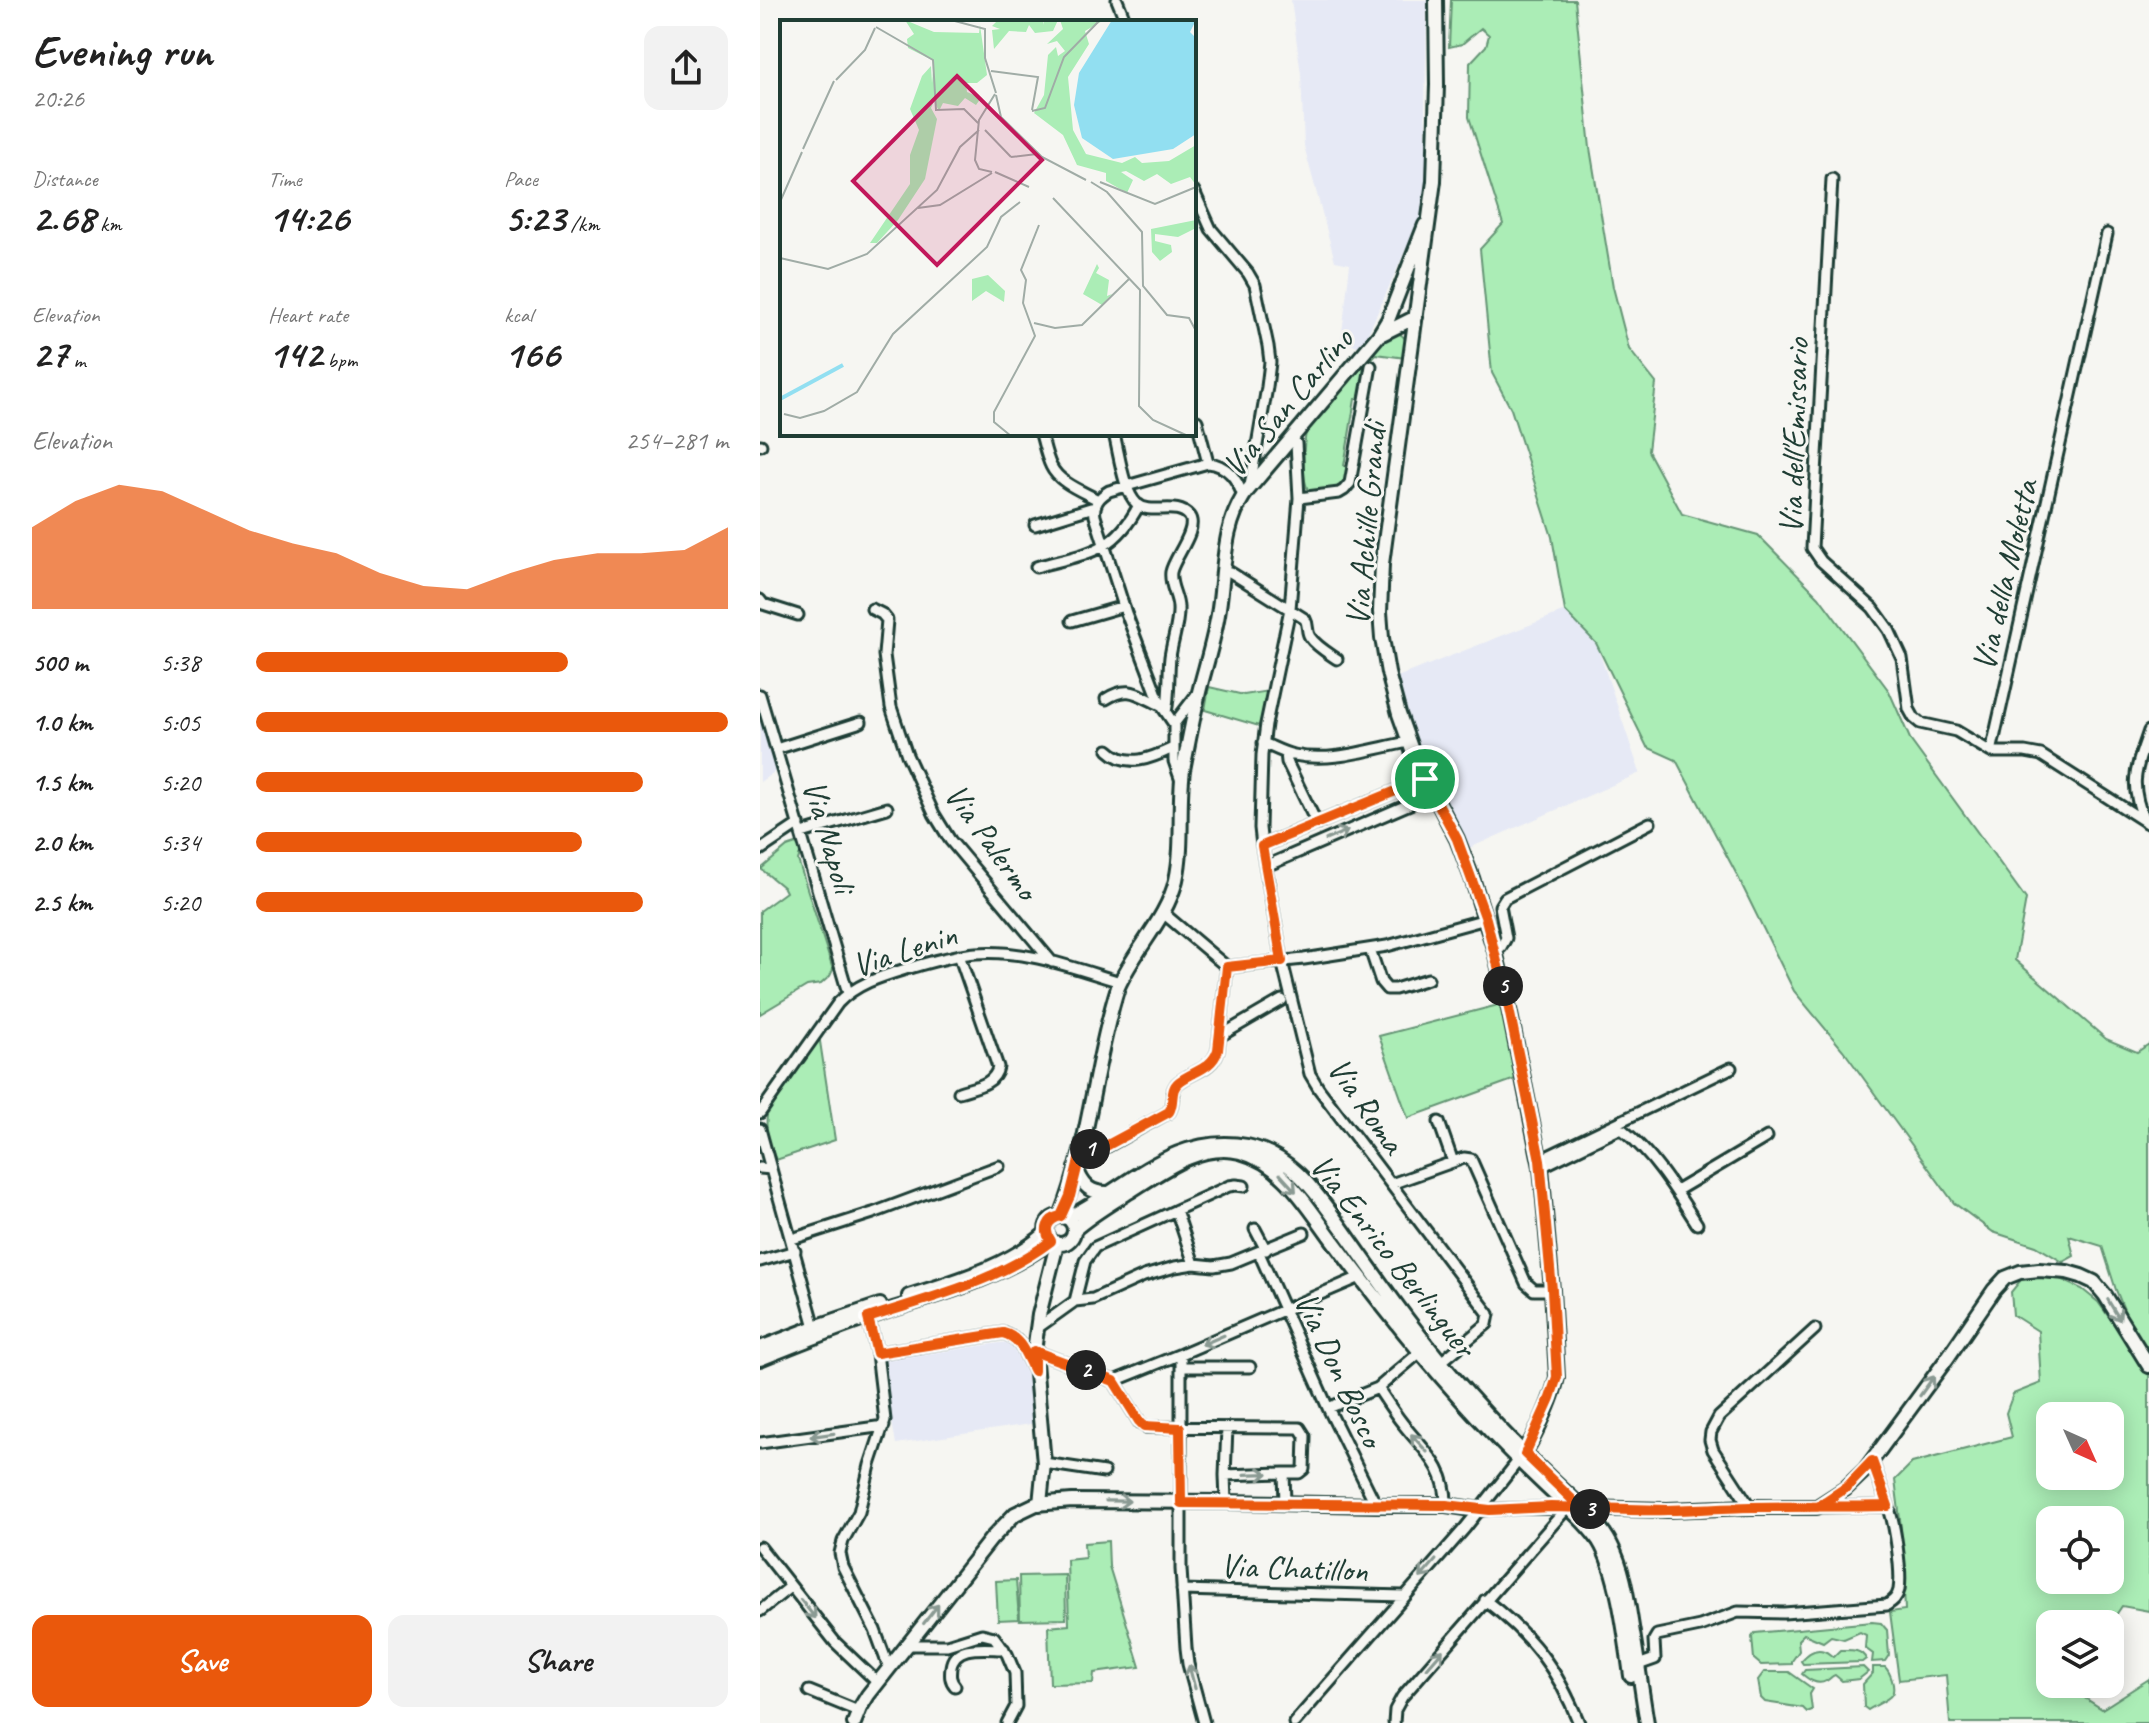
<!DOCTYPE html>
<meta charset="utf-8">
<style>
:root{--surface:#fff;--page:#f2f2f2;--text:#222;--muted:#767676;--accent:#ea580c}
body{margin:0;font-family:Caveat,sans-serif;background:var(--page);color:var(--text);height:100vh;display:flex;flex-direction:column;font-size:30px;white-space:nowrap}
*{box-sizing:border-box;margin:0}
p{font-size:26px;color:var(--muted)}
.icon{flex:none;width:44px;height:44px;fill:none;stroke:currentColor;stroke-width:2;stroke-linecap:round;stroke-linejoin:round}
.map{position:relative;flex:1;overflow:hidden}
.sheet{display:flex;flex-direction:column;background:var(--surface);width:760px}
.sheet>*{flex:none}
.needle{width:52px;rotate:135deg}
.fabs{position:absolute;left:1276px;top:1402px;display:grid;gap:16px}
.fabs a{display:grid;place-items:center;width:88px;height:88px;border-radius:16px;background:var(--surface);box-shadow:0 4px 20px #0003;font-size:40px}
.pin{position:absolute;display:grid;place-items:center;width:68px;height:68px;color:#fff;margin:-34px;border:4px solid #fff;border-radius:50%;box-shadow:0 2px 8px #0007}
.km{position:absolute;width:40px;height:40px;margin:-20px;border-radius:50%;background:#222;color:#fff;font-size:22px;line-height:40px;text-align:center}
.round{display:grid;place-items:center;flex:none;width:84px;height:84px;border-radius:16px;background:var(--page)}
.summary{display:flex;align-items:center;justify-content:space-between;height:136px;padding:0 32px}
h1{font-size:44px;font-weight:700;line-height:60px}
.figures{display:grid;grid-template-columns:repeat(3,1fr);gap:12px;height:136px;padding:8px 32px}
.figures div{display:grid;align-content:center}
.figures b{font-size:40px;font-weight:700}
.figures small{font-size:22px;font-weight:400}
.figures p{font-size:22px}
.chart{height:224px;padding:16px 32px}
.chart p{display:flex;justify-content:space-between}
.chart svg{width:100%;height:144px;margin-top:8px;fill:var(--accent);opacity:.7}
.button{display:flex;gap:16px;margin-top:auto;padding:16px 32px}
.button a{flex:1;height:92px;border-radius:16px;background:var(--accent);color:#fff;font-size:32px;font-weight:700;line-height:92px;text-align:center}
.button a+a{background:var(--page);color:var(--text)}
ul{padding:0 32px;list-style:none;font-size:26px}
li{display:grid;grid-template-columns:128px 96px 1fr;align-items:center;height:60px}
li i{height:20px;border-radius:10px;background:var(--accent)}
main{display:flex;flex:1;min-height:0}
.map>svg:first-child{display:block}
.built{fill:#e6e9f5}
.green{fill:#abedb6;stroke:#659575;stroke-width:2;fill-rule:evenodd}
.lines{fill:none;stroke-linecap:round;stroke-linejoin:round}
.street-casing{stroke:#1f3d34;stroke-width:15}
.secondary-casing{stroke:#1f3d34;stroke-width:18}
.street{stroke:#f6f6f2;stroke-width:9}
.secondary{stroke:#f6f6f2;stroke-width:12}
.oneway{stroke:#8a9a93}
.route-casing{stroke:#fff;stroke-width:16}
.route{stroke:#ea580c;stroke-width:10}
.labels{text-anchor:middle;stroke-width:6;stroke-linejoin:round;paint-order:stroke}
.street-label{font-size:34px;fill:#1f3d34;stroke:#f6f6f2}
.inset-river{fill:none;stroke:#92dff1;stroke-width:4}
.inset-road{fill:none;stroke:#a0aca6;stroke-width:2}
.view{fill:#c2185b;fill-opacity:0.15;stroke:#c2185b;stroke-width:4}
.inset-edge{fill:none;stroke:#1f3d34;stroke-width:4}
</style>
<main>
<section class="sheet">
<div class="summary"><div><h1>Evening run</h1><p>20:26</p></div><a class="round"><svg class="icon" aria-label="share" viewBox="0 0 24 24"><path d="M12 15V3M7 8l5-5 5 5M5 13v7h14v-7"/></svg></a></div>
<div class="figures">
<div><p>Distance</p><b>2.68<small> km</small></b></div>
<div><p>Time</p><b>14:26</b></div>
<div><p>Pace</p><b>5:23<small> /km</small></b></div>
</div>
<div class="figures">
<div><p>Elevation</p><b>27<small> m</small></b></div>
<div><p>Heart rate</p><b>142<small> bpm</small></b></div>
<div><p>kcal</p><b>166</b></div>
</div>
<div class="chart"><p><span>Elevation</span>254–281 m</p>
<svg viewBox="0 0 160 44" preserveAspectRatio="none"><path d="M0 44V19L10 11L20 6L30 8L40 14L50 20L60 24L70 27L80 33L90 37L100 38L110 33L120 29L130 27L140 27L150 26L160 19V44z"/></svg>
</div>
<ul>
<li><b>500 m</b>5:38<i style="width:66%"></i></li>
<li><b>1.0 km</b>5:05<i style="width:100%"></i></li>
<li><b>1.5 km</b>5:20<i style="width:82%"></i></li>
<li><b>2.0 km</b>5:34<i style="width:69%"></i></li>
<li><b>2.5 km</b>5:20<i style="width:82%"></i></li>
</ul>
<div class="button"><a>Save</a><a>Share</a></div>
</section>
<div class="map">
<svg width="1389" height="1723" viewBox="0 0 1389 1723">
<rect width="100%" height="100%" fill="#f6f6f2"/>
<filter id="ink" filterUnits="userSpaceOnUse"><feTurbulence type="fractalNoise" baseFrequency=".0125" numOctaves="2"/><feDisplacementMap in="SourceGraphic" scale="16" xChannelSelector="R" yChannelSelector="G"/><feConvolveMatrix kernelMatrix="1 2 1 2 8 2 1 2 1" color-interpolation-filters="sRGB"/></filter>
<g filter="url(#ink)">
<!-- built -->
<path class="built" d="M531 0H667L665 111 669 177 664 206 659 220 602 347 581 342 590 264 575 261 544 146 541 74Z
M805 611 836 643 880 773 707 849 650 738 637 677Z
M0 720 17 770 0 782Z
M253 1341 272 1373 277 1423 136 1444 121 1360Z"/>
<!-- green -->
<path class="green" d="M691 0H815L830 148 853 287 869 349 896 383 888 451 922 514 998 535 1059 597 1129 691 1151 741 1266 899 1255 960 1346 1039 1377 1052 1389 1044V1354L1373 1332 1356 1290 1342 1246 1309 1236 1314 1256 1303 1262 1276 1246 1233 1232 1194 1203 1083 1050 1034 991 977 875 916 760 887 747 836 643 805 611 792 537 751 409 732 373 720 249 743 224 709 117 710 63 726 46 729 35 721 28 702 44 689 47Z
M634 332C649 335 647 346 646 358L616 354C606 364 602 384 599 399H595L584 466 589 467C587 490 570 492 549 491 541 480 543 443 547 429L626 337Z
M449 687 484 695 509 691 499 726 445 710Z
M36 844 41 851 38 860 73 970 70 976 61 984 47 986 0 1014V911L26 892 24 888 1 869 27 847Z
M742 1004 758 1078 648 1118 619 1036Z
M59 1035 75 1140 16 1160C9 1144 5 1133 7 1115Z
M1264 1276 1298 1278 1322 1289 1338 1302 1389 1373V1611L1362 1606 1350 1624H1290V1684H1321L1325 1698 1342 1709 1389 1679V1723H1190L1186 1675 1139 1680 1130 1612 1145 1610 1141 1527 1135 1480 1152 1463 1252 1437 1246 1413 1253 1394 1281 1383 1278 1331 1253 1315 1251 1292ZM1290 1416H1350V1476H1290ZM1290 1520H1350V1580H1290Z
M348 1541 349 1566 380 1667 334 1673 333 1683 290 1684 288 1627 309 1625 307 1560 325 1558 324 1543Z
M305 1575 306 1619 260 1620 259 1576Z
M256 1580 259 1619 238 1620 236 1581Z
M1112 1622 1121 1623 1127 1630 1129 1655 1125 1661 1112 1662 1113 1654 1105 1648 1106 1635 1100 1632 1084 1639 1071 1636 1063 1642 1044 1634 1038 1640 1039 1651 1032 1661V1664L1001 1665 994 1659 992 1637 995 1633Z
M1080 1650C1091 1650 1101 1649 1106 1659L1102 1662 1043 1664 1041 1661C1046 1655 1054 1647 1064 1651 1068 1652 1070 1655 1073 1657Z
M1103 1667 1108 1672 1099 1679 1082 1681 1075 1675C1071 1676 1069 1680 1066 1681 1057 1686 1048 1679 1042 1674L1045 1670Z
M1113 1667H1125C1130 1672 1136 1687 1132 1694 1129 1700 1113 1706 1108 1710L1104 1707 1103 1684 1113 1673Z
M1004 1672H1029L1053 1689 1050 1694 1052 1710 1047 1712 1043 1708 1005 1702 1001 1698 998 1680Z"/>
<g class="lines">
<!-- street casing -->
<g class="street-casing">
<path id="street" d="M357 0 366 22
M1072 179 1052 548 1061 561 1113 608 1129 630 1142 658 1149 709 1154 718 1160 723 1196 731 1231 752
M434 191 451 229 488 273 495 285 508 346 510 362 507 387 490 486
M1347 234 1231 752H1265L1281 755 1389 824
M437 421 448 463
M281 434C284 444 286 456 291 466 299 483 322 491 338 500
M354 434C359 452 363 491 377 504 391 516 417 501 429 516 439 529 414 557 411 572 409 585 418 596 418 608 419 624 412 641 410 657 408 675 410 694 406 712
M536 443 539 498 530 609 506 724 502 755 500 828 502 846 522 961 550 1074 559 1089 729 1314 727 1324 681 1362
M0 445H1
M539 498 579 493 584 490 590 483 611 366
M275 525 334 507
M276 567C325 553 353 555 379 505
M470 572 545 619C549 626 546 631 550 637 556 646 568 653 577 659
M0 600 3 604 38 615
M112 609 122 614 127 620 124 655 131 707 147 755 174 814 190 840 292 962
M312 621 364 606
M0 695 88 993
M346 699C369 684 378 695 401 705
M414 724 437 694
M503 743C513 747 523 753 534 755 571 763 611 749 648 742
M16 749 101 722
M348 750C368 769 392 758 413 748
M526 753 527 762 557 824
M421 781 414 761V724L401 705 366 613 335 516C333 504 339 497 349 491L448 463C468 465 477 479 483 496
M1385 822C1368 783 1376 769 1389 731
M42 833 127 808
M502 846 665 779
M0 850 39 824
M506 866 673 794
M402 912 467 967 544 959 627 946 726 919
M610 949 621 982 627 989H635L668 979
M735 951 741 947 746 938 740 906 745 898 890 823
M460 1036 522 1000
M199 1092C214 1087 235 1085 238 1067L199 955
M0 1113 78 1003C97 983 123 976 149 968 171 962 193 955 216 953 265 949 314 968 360 982
M679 1122 693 1162
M0 1129 11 1169
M322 1148 337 1149 348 1146 409 1112C415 1102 409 1090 419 1082 433 1071 452 1070 458 1050L467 967
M780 1160 971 1068
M781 1167 857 1130H863C894 1155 916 1191 937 1224
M0 1168 11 1169 55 1327
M631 1184 704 1158 711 1159 766 1283 774 1290H792
M916 1191 1007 1137
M416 1210 434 1264
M495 1229 506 1250
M32 1239 113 1213 239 1166
M499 1253 568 1408 616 1505
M0 1261 35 1251
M315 1301 333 1299 384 1276 415 1267 434 1264 454 1266 471 1263 544 1233
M315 1301 325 1261 335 1247 469 1186 476 1185 484 1186
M108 1318 117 1353 125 1420 110 1465 99 1512 83 1541 80 1553 83 1567 115 1630 129 1668
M276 1329 315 1301
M274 1351 354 1381 421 1354 600 1277
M117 1353 243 1333C261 1337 266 1356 274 1371
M421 1354V1569L426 1648 428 1664 444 1723
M421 1367H490
M354 1381 380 1423 386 1427 540 1428 545 1436 544 1469 539 1473H524
M618 1388C626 1400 634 1413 643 1424 664 1451 687 1467 686 1505
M568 1408 618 1388 659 1353
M0 1443 124 1426
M1112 1461 1128 1506
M284 1463 344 1472
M465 1475 467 1428
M466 1502 465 1475 524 1473 525 1503
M990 1507 953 1450 950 1440 951 1432 959 1417 1055 1329
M719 1510 807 1507
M0 1547 75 1642 118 1683
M422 1590 644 1596
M725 1600C772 1636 797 1668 819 1723
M0 1611 30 1587
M146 1645H187L222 1634 234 1637 247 1654 255 1673 256 1706 247 1723
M878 1665 895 1659 894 1640 897 1635 940 1626 978 1612 1024 1613 1127 1605C1133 1601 1137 1598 1139 1590 1142 1572 1135 1523 1128 1506L1057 1507
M195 1686C190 1680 190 1676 191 1667 194 1643 226 1649 244 1649
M49 1691 98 1711
M534 1723 705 1528 758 1461
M634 1723 635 1710 642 1697 808 1507"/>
</g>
<!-- secondary casing -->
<g class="secondary-casing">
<path id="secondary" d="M676 0 677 85 674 181 622 564 620 612 622 638 628 673 639 714 654 756 697 839 712 878 735 951 749 1009 781 1167 792 1290 797 1377C793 1398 772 1445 758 1461
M622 334 656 317
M316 1168C323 1186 330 1194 350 1193
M301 1216C330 1143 334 1062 358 987 374 950 407 919 416 880 424 844 418 806 423 770 428 744 433 717 439 692 446 664 455 637 459 608 465 568 462 525 487 491L619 335 628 320 665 225
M286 1230a14 14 0 1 1 28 0a14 14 0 1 1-28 0Z
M307 1218C367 1189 414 1132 487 1146 532 1155 556 1193 581 1227 622 1285 662 1343 710 1396 734 1423 759 1449 786 1474 808 1496 837 1517 851 1545 865 1572 868 1604 873 1633 878 1663 882 1693 887 1723
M314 1230C331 1215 350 1204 369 1192 401 1172 440 1142 480 1152 524 1163 549 1209 574 1242 625 1311 678 1377 737 1438 755 1457 774 1475 793 1493 809 1508 827 1523 839 1541 858 1571 866 1640 871 1676
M149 1296C196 1281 249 1266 286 1233
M0 1348 55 1327 120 1305
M0 1359C44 1341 88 1324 133 1309 189 1292 243 1276 291 1241
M280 1504 284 1463 274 1351 279 1315 297 1244
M821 1508 907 1510 990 1507H1057L1085 1489 1105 1470 1186 1360 1234 1290 1245 1278 1260 1272 1279 1270 1307 1272 1321 1276 1334 1282 1345 1295 1389 1366
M94 1723 100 1708 108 1695 231 1539 255 1514 276 1504 312 1501 466 1502 616 1505H686L719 1510"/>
</g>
<!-- street -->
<use href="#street" class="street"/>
<!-- secondary -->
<use href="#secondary" class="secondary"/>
</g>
<!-- one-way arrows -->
<defs><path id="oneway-shaft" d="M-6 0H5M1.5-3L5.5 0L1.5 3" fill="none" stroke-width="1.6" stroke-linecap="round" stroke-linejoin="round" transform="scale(2)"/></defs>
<g class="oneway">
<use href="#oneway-shaft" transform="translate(577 835) rotate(-23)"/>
<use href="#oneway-shaft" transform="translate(528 1183) rotate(48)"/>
<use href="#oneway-shaft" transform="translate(1354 1310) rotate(59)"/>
<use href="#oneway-shaft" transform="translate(453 1340) rotate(157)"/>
<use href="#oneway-shaft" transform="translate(1167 1386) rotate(-54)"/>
<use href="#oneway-shaft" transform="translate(62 1435) rotate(172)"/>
<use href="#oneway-shaft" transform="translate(659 1443) rotate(-132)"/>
<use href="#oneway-shaft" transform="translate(496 1474) rotate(-2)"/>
<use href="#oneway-shaft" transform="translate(358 1501) rotate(1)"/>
<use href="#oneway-shaft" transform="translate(668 1569) rotate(131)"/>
<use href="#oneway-shaft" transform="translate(48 1609) rotate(51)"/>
<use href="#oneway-shaft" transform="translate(171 1614) rotate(-52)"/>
<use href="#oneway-shaft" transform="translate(675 1659) rotate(-49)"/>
<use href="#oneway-shaft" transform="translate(432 1677) rotate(-105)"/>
</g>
</g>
<g class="lines" filter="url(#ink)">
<!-- route casing -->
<g class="route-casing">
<path id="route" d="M665 779 502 846 522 961 467 967 458 1050C452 1069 433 1071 419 1082 409 1090 415 1102 409 1112L344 1147 334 1150 322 1148 310 1196 301 1216C287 1219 283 1230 291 1241 237 1282 171 1297 108 1318L117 1353 243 1333C261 1337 266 1356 274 1371V1351L354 1381 379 1421 384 1426 420 1428 421 1503 686 1505 730 1510 791 1507 907 1510 990 1507H1057L1087 1487 1112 1461 1128 1506C1083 1507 1038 1506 993 1507 964 1507 936 1510 907 1510 879 1511 850 1509 821 1508L765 1454 790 1398 797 1377 792 1290 780 1160 749 1009 726 919 697 839 665 779"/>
</g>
<!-- route -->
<use href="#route" class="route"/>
</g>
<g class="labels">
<!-- street labels -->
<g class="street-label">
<text transform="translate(527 402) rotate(-50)" y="12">Via San Carlino</text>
<text transform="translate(1033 436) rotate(-88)" y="12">Via dell'Emissario</text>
<text transform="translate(605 524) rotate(-85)" y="12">Via Achille Grandi</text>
<text transform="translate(1244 575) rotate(-77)" y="12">Via della Moletta</text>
<text transform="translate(70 836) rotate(74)" y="12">Via Napoli</text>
<text transform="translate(232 841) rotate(54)" y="12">Via Palermo</text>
<text transform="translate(144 949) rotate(-18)" y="12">Via Lenin</text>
<text transform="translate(607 1105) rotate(55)" y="12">Via Roma</text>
<text transform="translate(634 1255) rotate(52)" y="12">Via Enrico Berlinguer</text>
<text transform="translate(580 1369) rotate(65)" y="12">Via Don Bosco</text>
<text transform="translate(534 1567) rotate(2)" y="12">Via Chatillon</text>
</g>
</g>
<!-- overview -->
<g transform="translate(20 20)">
<rect width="416" height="416" fill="#f6f6f2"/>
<path d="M125 0 154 12 199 13 200 5 207 55 197 63H186L187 72 201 78 196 85 185 78 178 86 163 83 159 91 154 81 151 88 157 99 145 159 118 200 97 223H90L130 164V135L139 110 130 89 142 56 151 46 152 63 154 41 128 28 127 19 134 14ZM218 0H263L264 5V0H278L273 11 255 13 249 5 246 12 229 11 214 29 212 10 220 9 212 6ZM280 0H324L305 11 309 24 288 57 293 110 306 134 342 143 355 137 362 143 389 141 416 125V165L410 157 391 164 377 154 364 161 346 151 341 152 353 160 347 173 326 161V153L297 145 283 115 254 93 264 75 268 35 276 27 278 36 285 31 277 21 267 24 283 9ZM416 200V208L398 217 375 214V221L391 225 392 232 380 241 372 232 371 209ZM317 244 319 248 316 253 329 260 327 276 332 274 322 285 303 274ZM208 255 225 271 224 282 206 271 192 281V259Z" fill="#abedb6"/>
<path d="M332 0H416L410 12 416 18V114L393 129 333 139 302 118 294 85 299 53Z" fill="#92dff1"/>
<path class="inset-river" d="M0 379 63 345"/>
<path class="inset-road" d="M171 0 205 9V38L216 73M96 7 153 40 156 90 184 89 198 103M211 51 258 57 252 90M56 60 85 30 95 8M216 75 221 97 262 137 306 160M252 91 265 88 284 37 320 0M205 110 231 137M23 129 54 61M231 137 257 134M212 152 199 149 195 140 199 100 215 74M215 152 249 167M311 162 327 172 362 212 363 266 387 295 409 298 416 311M320 162 375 184 416 167M273 178 360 270 359 386 373 400 408 416M0 182 22 132M138 188 160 185 212 153M0 238 48 249 87 234 157 170 180 127 199 110M254 303 275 308 302 305 349 259M4 394 20 398 44 391 77 372 113 314 207 227 221 197 240 182M231 416 214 402V392L255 316 243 283 246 260 241 250 259 205"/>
<path class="view" d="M177 56 262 140 157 245 73 161Z"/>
<rect width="416" height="416" class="inset-edge"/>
</g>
</svg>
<div class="fabs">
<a><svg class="needle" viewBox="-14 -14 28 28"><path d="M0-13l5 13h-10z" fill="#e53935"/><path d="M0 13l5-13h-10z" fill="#767676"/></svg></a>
<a><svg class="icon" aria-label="locate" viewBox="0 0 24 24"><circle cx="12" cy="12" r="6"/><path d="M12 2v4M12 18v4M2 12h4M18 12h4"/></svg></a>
<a><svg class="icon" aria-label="layers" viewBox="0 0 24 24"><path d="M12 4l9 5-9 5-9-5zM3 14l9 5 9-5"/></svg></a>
</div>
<div class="pin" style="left:665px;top:779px;background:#1e9e55"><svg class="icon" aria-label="arrive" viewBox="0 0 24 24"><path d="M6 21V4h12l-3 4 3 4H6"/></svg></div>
<b class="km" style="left:330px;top:1149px">1</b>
<b class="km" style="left:326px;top:1370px">2</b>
<b class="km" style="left:830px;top:1509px">3</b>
<b class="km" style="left:743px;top:986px">5</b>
</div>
</main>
